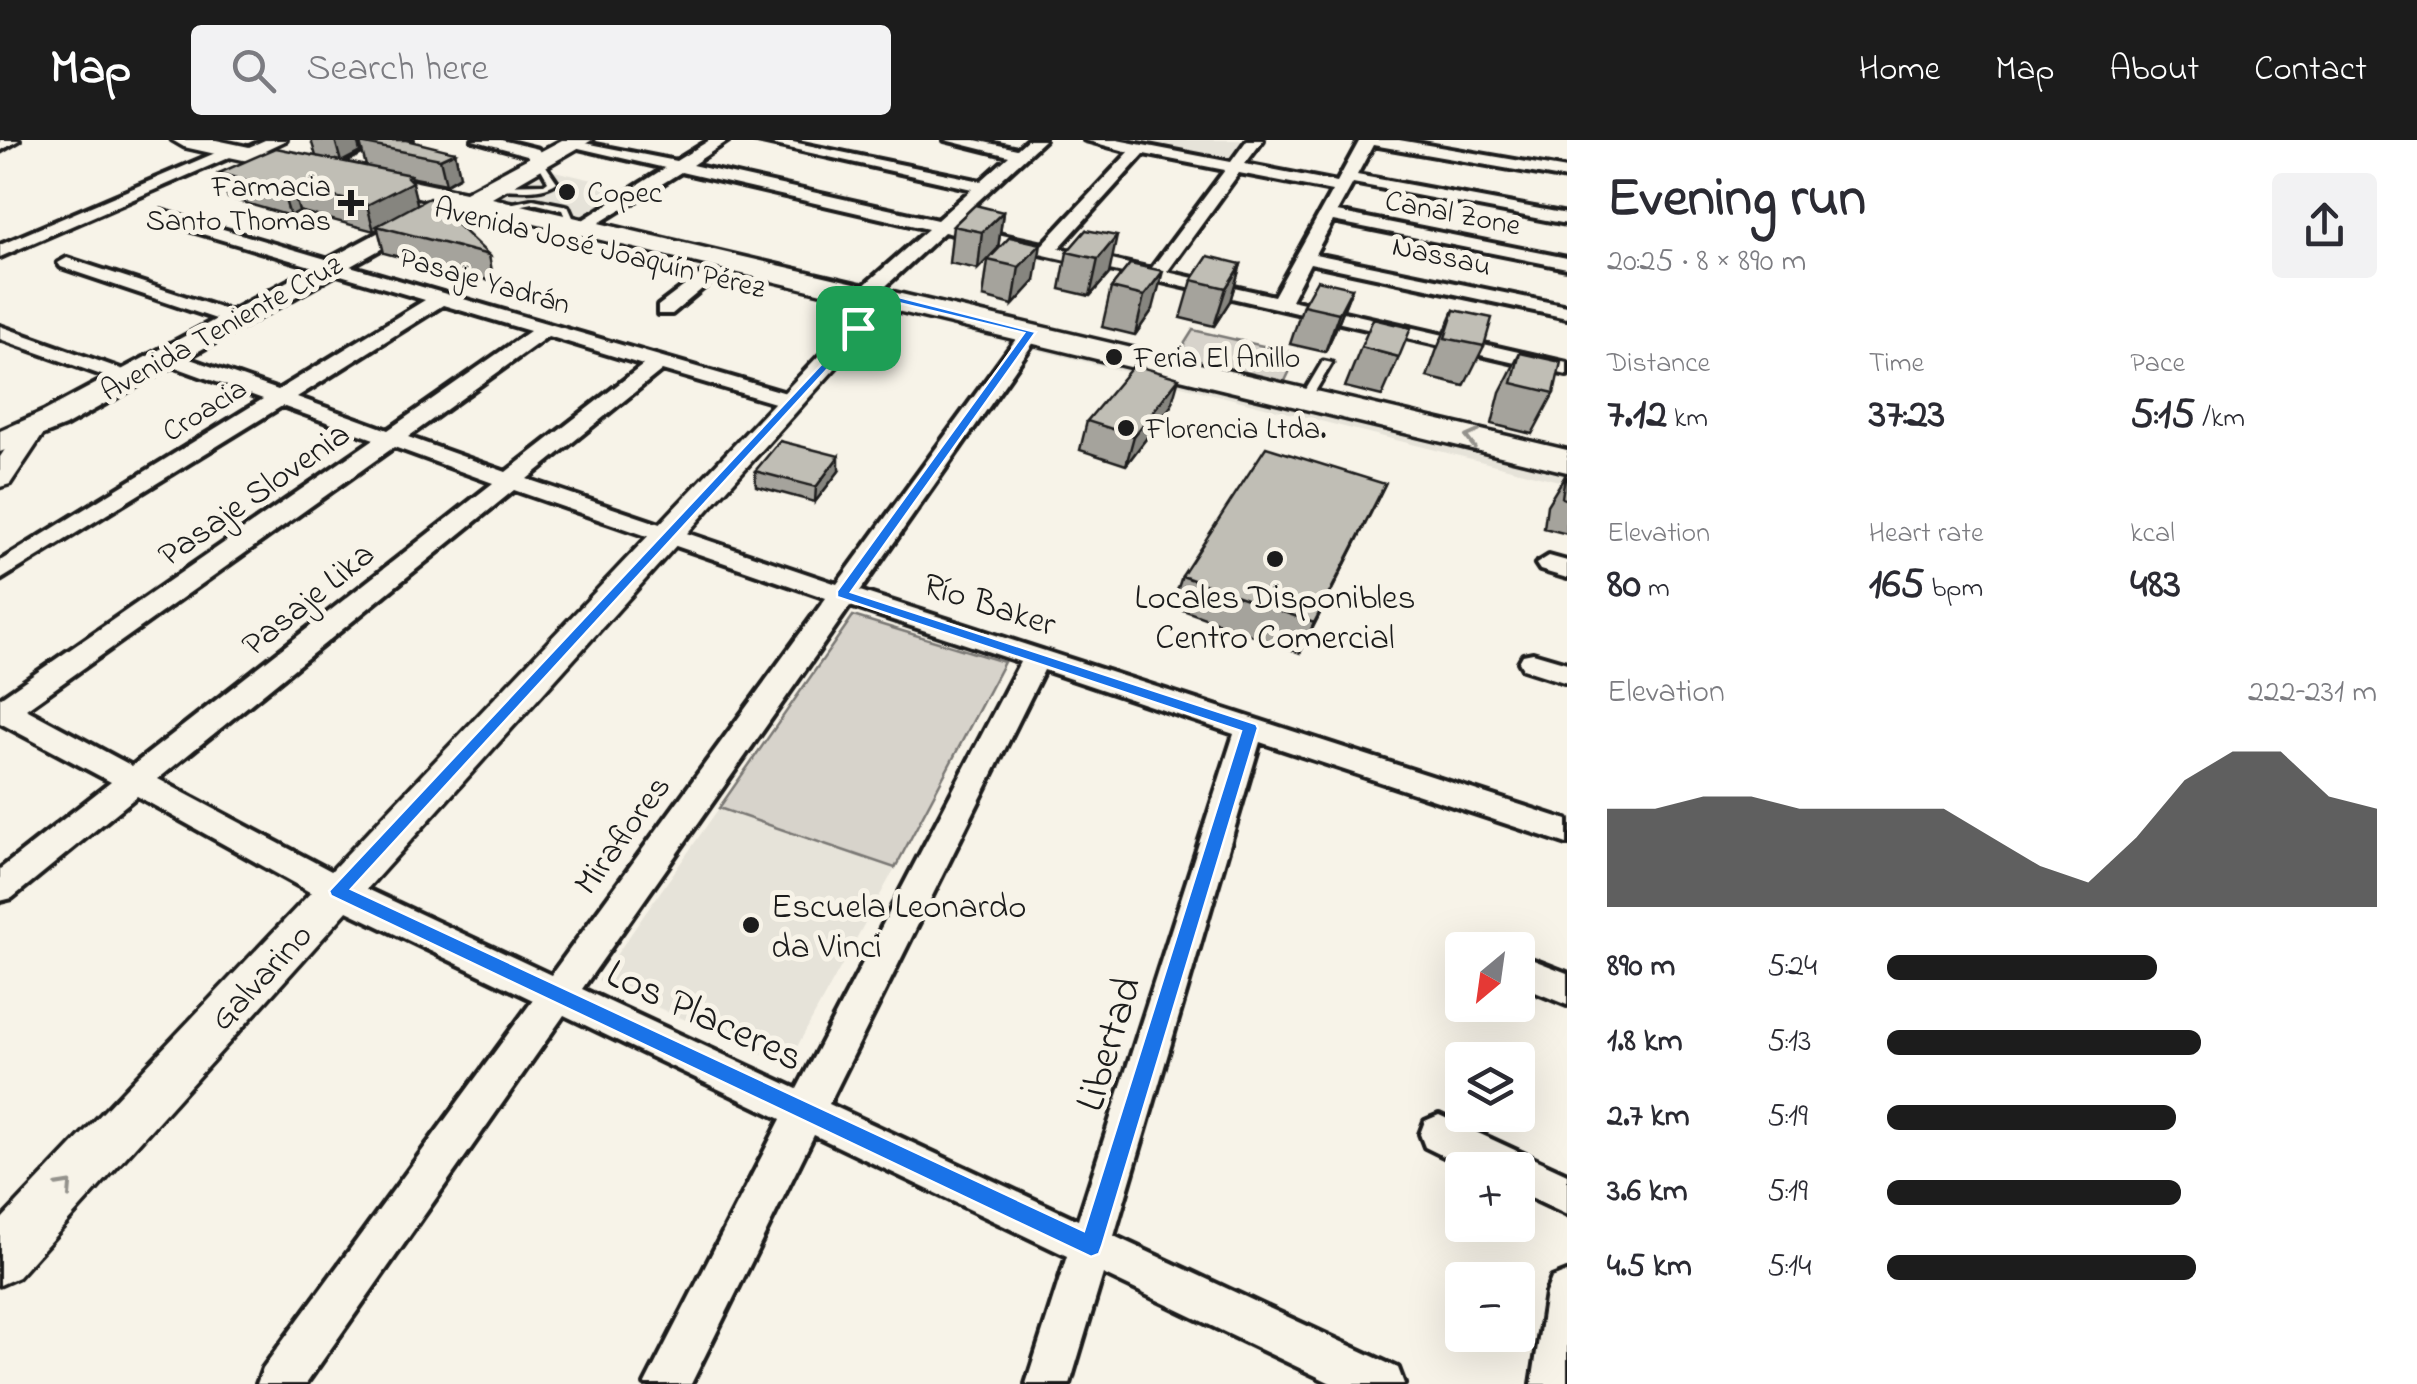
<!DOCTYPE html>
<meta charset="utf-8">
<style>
:root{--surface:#fff;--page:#f2f2f3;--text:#2b2b33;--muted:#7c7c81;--accent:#1c1c1c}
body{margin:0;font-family:"Indie Flower",sans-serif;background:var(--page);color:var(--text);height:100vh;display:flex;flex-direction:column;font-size:38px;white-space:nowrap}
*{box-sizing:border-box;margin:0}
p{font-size:32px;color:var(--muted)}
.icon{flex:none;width:55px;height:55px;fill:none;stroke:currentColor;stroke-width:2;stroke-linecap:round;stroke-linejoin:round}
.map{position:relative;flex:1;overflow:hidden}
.panel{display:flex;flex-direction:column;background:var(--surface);width:850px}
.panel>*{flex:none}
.needle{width:65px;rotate:209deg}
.controls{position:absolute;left:1445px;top:792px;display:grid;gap:20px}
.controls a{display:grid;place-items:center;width:90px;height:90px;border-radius:10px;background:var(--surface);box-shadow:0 10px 40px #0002;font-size:50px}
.pin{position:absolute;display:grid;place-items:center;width:85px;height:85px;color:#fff;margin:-42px;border-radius:20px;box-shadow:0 5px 15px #0006}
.round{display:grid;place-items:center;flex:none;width:105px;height:105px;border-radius:10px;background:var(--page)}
.headline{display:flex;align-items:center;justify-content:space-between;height:170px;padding:0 40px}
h1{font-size:55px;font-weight:700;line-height:75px}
.metrics{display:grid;grid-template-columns:repeat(3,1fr);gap:15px;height:170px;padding:10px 40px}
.metrics div{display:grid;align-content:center}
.metrics b{font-size:42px;font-weight:700}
.metrics small{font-size:28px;font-weight:400}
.metrics p{font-size:28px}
.chart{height:280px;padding:20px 40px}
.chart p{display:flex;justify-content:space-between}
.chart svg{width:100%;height:180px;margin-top:10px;fill:var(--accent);opacity:.7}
ul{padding:0 40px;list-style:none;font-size:32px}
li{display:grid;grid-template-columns:160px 120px 1fr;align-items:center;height:75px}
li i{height:25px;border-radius:12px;background:var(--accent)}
header{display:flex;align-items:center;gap:60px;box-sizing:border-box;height:140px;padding:0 50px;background:var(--accent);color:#fff}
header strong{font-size:48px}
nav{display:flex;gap:55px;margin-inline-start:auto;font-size:35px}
.search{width:700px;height:90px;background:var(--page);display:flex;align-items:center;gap:25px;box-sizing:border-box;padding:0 35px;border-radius:10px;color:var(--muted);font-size:38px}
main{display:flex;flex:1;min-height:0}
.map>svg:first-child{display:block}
.built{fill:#e6e3d9}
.green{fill:#d7d3cb;stroke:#7a7874;stroke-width:2.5}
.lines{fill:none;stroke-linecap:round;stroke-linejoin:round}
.service-casing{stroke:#1c1c1c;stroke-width:7}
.minor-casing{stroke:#1c1c1c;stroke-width:8}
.tertiary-casing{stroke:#1c1c1c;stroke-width:7}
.secondary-casing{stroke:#1c1c1c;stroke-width:8}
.primary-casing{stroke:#1c1c1c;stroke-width:7}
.service{fill:#f7f3e8;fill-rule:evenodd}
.minor{fill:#f7f3e8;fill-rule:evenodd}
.tertiary{fill:#f7f3e8;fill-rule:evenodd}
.secondary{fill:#f7f3e8;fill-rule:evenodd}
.primary{fill:#f7f3e8;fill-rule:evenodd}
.wall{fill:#a5a39c;stroke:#1c1c1c;stroke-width:2.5}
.shaded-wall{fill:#86857f;stroke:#1c1c1c;stroke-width:2.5}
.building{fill:#c0beb5;stroke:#1c1c1c;stroke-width:2.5}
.oneway{stroke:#94928c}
.route{fill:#1a73e8;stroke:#fff;stroke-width:2.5;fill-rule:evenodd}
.poi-dot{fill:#1c1c1c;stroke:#f7f3e8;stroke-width:4}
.labels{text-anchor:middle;stroke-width:10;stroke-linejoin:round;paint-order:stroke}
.far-poi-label{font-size:30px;fill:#1c1c1c;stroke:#f7f3e8;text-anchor:start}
.far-street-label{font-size:30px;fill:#1c1c1c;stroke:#f7f3e8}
.street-label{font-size:35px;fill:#1c1c1c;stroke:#f7f3e8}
.poi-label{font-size:35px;fill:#1c1c1c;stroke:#f7f3e8}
.near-street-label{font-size:42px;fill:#1c1c1c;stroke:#f7f3e8}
</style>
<header>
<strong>Map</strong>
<div class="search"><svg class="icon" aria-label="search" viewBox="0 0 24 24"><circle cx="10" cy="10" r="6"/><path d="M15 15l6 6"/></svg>Search here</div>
<nav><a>Home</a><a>Map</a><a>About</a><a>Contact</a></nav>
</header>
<main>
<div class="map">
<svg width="1567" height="1244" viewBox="0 0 1567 1244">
<rect width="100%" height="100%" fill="#f7f3e8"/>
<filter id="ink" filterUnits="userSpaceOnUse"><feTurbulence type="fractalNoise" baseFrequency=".01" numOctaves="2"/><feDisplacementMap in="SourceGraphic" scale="20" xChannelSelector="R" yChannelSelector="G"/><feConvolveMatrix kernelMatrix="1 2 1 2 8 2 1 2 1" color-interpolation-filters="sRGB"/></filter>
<g filter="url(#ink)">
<!-- built -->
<path class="built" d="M1117 0H1247L1231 22Z
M550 30 631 49 578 81 496 60Z
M594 85 1567 316V343L823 156 575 98Z
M719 668 895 728 787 925 598 841Z"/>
<!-- green -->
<path class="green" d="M1193 190 1298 214 1284 243 1176 217Z
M853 476 1004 522 895 728 719 668Z"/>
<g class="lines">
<!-- service casing -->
<g class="service-casing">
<path id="service" d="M536 20H542L557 42C541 54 514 49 494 49L490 47 494 45 544 44 548 41Z
M533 59 568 66 576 84 569 86 562 70 533 63 498 70 494 67Z
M1323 221 1332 223 1310 260H1302L1301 258Z"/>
</g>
<!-- minor casing -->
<g class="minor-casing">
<path id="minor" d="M265 0H286L250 17 237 14 0 117V105L227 8 240 11Z
M392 0H412L340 37 326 34Z
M473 0H501L538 9 547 22 533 25 527 15Z
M569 0 676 21 710 0H729L692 25 937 80 972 49 753 0H783L981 41 1009 16 945 0H975L1017 9 1027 0H1044L953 84 1043 104 1129 12 1085 0H1117L1231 22 1247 0H1263L1245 24 1337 42 1360 0H1399L1567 29V39L1373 5 1357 35 1567 74V84L1353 43 1337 72 1567 118V128L1333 81 1315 114 1567 166V178L1310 123 1291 160 1567 223V235L944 92 875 156 868 158 859 152 861 148 928 89 681 32 565 104 556 99 559 95 665 28 570 6ZM1144 14 1225 30 1151 129 1059 108ZM1239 33 1332 51 1274 156 1167 132Z
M161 71 800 257 803 262 792 268 662 230 527 339 837 444 1024 188H1038L1041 192 860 451 1567 680V704L1260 602 1114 1096 1398 1228 1404 1244H1333L1103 1134 1070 1244H1026L1067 1116 814 995 691 1244H645L781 979 564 875 306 1244H257L263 1228 533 860 326 761 137 656 12 758 0 761V729L111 642 0 583V558L374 299 282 266 0 440V421L263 259 159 221V213H173L278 250 425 160 155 80 152 76ZM443 165 530 191 388 290 297 257ZM548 196 643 225 506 332 408 297ZM394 307 493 343 132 626 26 569ZM514 350 826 458 551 835 350 741 158 639ZM850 466 1020 522 797 949 582 849ZM1044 530 1234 594 1078 1080 829 964Z
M67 118 242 175 245 179 235 185 228 183 61 127 58 123Z
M708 128 715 130V138L672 174H658V166Z
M0 186 135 234 138 238 128 244 121 242 0 199Z
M1549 416 1567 421V438L1540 430 1536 424Z
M1533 513 1567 523V543L1523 529 1519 522 1523 515Z
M1518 814 1567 833V865L1518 845Z
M1439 975 1567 1034V1075L1518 1052V1030H1472L1425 1007 1420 994 1425 981Z
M1567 1132V1244H1532L1546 1153 1552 1138Z"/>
</g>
<!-- tertiary casing -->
<g class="tertiary-casing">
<path id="tertiary" d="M887 150 899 157 895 162 18 1137 0 1145V1081L879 152Z
M32 282 46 290 10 344 0 347V317L22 284Z"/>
</g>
<!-- secondary casing -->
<g class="secondary-casing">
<path id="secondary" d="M0 0H19L0 11Z
M439 60 447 62 451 67 447 72 65 286 0 312V291L43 272Z"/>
</g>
<!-- primary casing -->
<g class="primary-casing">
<path id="primary" d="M172 0H216L465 52 562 0H592L492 58 1567 310V332L468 68 448 69 444 63C358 42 271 27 184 7Z"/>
</g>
<!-- service -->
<use href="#service" class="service"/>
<!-- minor -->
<use href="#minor" class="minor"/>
<!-- tertiary -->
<use href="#tertiary" class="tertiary"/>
<!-- secondary -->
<use href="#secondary" class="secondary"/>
<!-- primary -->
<use href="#primary" class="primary"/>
</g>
<!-- wall -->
<path class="wall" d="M311 0H357L360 12 343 21 366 26 360 3 455 12 460 36 446 44 410 37 417 64 489 115 494 142 384 113 378 89 374 91 299 71 290 76 228 58 219 33 316 16Z
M1003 72 998 108 978 129 949 123 953 86Z
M1086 90 1109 134 1090 156 1060 149 1067 112Z
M1010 97 1035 141 1013 165 983 157 988 120Z
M1130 124 1153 169 1135 195 1102 187 1111 148Z
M1241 124 1230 161 1214 186 1181 178 1192 140Z
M1352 148 1337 186 1325 212 1290 204 1303 165Z
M1454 170 1484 206 1464 246 1427 237 1437 209Z
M1361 207 1399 217 1382 256 1345 247Z
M1520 213 1554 253 1532 294 1492 284 1500 252Z
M1171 266 1126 325 1080 310 1087 281Z
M755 331H839L815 362 756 346Z
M1565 336 1567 337V394L1544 388 1547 365Z
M1385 344 1300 513 1172 466 1182 436Z"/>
<!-- shaded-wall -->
<path class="shaded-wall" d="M335 0H357L360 12 341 22Z
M455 12 460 36 446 44 440 19Z
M410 35 418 67 377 86 378 89 374 91 367 65Z
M291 46 299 71 290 76 282 50Z
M1003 72 998 108 978 129 982 92Z
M1117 96 1109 134 1090 156 1098 119Z
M1041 104 1035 141 1013 165 1019 127Z
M1241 124 1230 161 1214 186 1226 148Z
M1163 131 1153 169 1135 195 1144 156Z
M1352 148 1337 186 1325 212 1339 173Z
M1179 238 1171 266 1126 325 1134 296Z
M839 316V331L815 362 816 347Z
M1385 344 1371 373 1300 513 1314 483Z"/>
<!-- building -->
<path class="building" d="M366 0H406L455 12 440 19 360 3Z
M276 8 410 35 407 37 412 42 367 65 291 46 282 50 219 33Z
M429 58 489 115 377 86Z
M975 65 1003 72 982 92 953 86Z
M1086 90 1117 96 1098 119 1067 112Z
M1010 97 1041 104 1019 127 988 120Z
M1208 116 1241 124 1226 148 1192 140Z
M1130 124 1163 131 1144 156 1111 148Z
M1317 140 1352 148 1339 173 1303 165Z
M1454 170 1492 178 1484 206 1445 198Z
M1373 179 1411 188 1399 217 1361 207Z
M1520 213 1561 222 1554 253 1512 243Z
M1134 225 1179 238 1134 296 1087 281Z
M780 301 839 316 816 347 755 331Z
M1266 307 1385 344 1314 483 1182 436Z
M1565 336 1567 337V360L1562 358Z"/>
<!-- one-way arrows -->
<defs><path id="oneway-chevron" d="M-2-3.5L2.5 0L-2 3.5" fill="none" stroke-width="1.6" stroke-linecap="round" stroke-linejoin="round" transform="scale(2.5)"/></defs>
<g class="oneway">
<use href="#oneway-chevron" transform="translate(1472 298) rotate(-166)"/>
<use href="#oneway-chevron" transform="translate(66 1047) rotate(-47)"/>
</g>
</g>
<!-- route -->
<path class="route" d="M887 154 1036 192 851 452 1256 584 1258 588 1102 1106 1099 1114 1091 1117 331 756 329 751ZM890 161 1024 193 837 451V457L1241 591 1084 1091 351 749Z"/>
<!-- markers -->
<g class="poi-dot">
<circle cx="567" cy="52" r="10"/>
<path d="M346 48h10v10h10v10h-10v10h-10v-10h-10v-10h10z"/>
<circle cx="1114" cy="217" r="10"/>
<circle cx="1126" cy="288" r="10"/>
<circle cx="1275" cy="419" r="10"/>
<circle cx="751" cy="785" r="10"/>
</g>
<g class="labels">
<!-- far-poi labels -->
<g class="far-poi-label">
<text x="331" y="56" text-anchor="end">Farmacia<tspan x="331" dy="34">Santo Thomas</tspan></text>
<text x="587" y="62">Copec</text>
<text x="1134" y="227">Feria El Anillo</text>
<text x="1146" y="298">Florencia Ltda.</text>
</g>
<!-- far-street labels -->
<g class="far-street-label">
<text transform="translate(1453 72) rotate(11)" y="10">Canal Zone</text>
<text transform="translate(600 107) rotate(14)" y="10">Avenida José Joaquín Pérez</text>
<text transform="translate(1442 115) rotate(12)" y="10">Nassau</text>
<text transform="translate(485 140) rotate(16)" y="10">Pasaje Yadrán</text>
<text transform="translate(221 187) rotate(-29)" y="10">Avenida Teniente Cruz</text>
<text transform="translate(204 269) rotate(-32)" y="10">Croacia</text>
</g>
<!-- street labels -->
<g class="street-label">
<text transform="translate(253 353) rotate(-35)" y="12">Pasaje Slovenia</text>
<text transform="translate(307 458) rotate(-39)" y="12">Pasaje Lika</text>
<text transform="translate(990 463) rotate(18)" y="12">Río Baker</text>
<text transform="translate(621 694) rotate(-54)" y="12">Miraflores</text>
<text transform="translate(260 836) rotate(-47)" y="12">Galvarino</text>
</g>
<!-- poi labels -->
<g class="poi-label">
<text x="1275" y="468">Locales Disponibles<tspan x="1275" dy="40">Centro Comercial</tspan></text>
<text x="771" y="777" text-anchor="start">Escuela Leonardo<tspan x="771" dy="40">da Vinci</tspan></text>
</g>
<!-- near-street labels -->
<g class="near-street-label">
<text transform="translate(706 873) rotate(25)" y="15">Los Placeres</text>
<text transform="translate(1106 903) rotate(-73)" y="15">Libertad</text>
</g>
</g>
</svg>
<div class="controls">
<a><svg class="needle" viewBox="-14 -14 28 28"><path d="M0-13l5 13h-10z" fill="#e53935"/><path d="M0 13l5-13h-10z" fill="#7c7c81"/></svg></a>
<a><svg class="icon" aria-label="layers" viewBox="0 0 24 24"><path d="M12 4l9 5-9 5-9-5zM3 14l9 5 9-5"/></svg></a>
<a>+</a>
<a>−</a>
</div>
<div class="pin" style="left:858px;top:188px;background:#1e9e55"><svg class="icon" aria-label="arrive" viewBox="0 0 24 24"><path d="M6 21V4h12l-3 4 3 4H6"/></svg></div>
</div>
<section class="panel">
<div class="headline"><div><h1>Evening run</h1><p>20:25 · 8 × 890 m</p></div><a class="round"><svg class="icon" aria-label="share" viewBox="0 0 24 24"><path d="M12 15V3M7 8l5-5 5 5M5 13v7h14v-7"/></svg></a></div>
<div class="metrics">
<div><p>Distance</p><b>7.12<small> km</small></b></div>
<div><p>Time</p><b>37:23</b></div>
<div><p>Pace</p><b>5:15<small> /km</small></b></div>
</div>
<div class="metrics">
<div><p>Elevation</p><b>80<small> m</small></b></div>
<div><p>Heart rate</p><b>165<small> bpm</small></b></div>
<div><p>kcal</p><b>483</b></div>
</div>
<div class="chart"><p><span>Elevation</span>222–231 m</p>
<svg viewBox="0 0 160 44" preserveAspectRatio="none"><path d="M0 44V20L10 20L20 17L30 17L40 20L50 20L60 20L70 20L80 27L90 34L100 38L110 27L120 13L130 6L140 6L150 17L160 20V44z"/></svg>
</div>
<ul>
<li><b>890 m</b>5:24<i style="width:55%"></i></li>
<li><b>1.8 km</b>5:13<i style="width:64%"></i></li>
<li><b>2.7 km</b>5:19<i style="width:59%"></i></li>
<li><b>3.6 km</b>5:19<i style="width:60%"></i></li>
<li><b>4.5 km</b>5:14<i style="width:63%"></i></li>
</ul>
</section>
</main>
